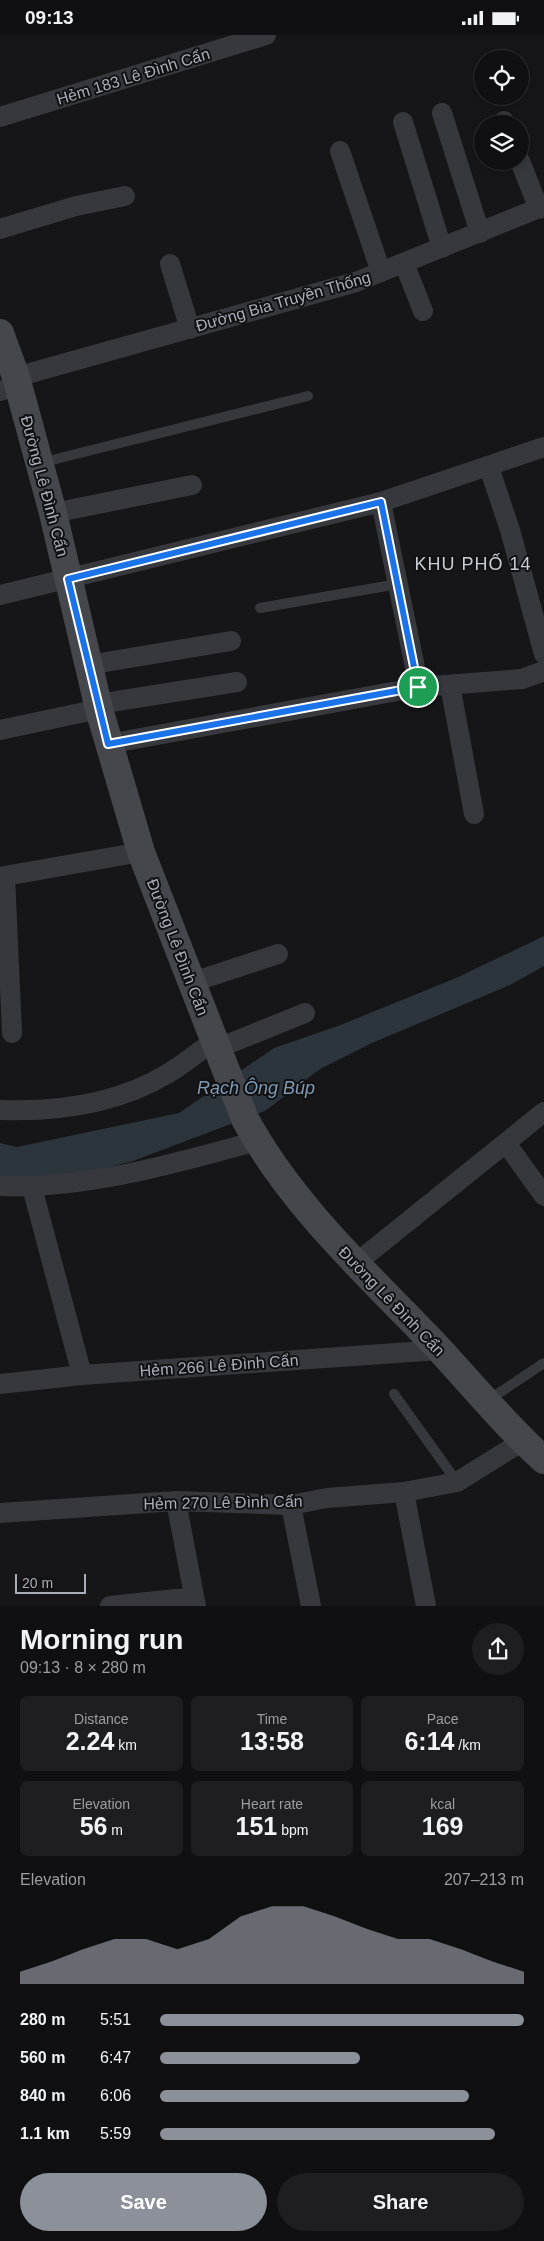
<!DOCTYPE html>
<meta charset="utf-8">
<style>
:root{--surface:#101012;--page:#1e1e20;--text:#f1f3f6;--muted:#9c9d9f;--line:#303032;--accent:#8c9099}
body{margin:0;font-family:Helvetica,sans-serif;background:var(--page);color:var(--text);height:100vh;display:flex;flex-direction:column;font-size:19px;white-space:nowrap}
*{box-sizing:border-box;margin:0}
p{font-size:16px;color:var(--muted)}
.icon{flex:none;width:28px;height:28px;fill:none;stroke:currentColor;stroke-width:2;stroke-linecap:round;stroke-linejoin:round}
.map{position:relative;height:1571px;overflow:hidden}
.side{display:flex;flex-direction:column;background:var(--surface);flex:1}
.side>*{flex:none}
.controls{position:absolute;left:474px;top:15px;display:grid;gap:10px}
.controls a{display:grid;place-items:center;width:55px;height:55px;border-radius:50%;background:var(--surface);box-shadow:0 2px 8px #0003,0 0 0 1px var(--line);font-size:25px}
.scale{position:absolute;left:15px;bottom:12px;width:71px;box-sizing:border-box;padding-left:5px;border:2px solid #a8adb8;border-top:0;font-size:14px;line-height:18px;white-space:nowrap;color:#a8adb8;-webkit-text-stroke:4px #111113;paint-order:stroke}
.pin{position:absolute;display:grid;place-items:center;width:42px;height:42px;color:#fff;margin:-21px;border:2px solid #fff;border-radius:50%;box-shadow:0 1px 5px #0007}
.round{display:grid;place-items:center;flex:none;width:52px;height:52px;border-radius:26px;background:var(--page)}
.summary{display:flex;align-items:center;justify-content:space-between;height:85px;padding:0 20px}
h1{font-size:28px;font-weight:700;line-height:38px}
.stats{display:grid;grid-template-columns:repeat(3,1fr);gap:8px;height:85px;padding:5px 20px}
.stats div{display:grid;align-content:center;border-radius:8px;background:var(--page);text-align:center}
.stats b{font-size:25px;font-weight:700}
.stats small{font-size:14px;font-weight:400}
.stats p{font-size:14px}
.chart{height:140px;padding:10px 20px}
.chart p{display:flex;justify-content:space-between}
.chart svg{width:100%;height:90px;margin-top:5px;fill:var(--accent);opacity:.7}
.cta{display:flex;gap:10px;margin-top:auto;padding:10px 20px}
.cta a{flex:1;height:58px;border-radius:30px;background:var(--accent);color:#fff;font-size:20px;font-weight:700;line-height:58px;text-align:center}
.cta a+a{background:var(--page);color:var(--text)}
ul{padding:0 20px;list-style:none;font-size:16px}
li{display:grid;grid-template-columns:80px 60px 1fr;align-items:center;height:38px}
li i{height:12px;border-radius:6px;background:var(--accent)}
.status{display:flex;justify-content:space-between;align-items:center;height:35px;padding:0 25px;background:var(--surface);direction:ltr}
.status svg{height:14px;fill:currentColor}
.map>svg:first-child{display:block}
.water{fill:#2c353c}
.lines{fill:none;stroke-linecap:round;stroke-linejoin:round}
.lane{stroke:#37383d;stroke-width:10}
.street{stroke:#37383d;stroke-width:20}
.secondary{stroke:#45474d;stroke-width:28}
.route-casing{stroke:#fff;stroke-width:10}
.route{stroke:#1a73e8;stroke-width:6}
.labels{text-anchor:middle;stroke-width:4;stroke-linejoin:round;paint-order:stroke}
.street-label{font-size:16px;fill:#a8adb8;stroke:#111113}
.neighbourhood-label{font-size:18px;letter-spacing:1px;fill:#c9ccd4;stroke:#111113}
.water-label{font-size:18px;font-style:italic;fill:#7f9bb3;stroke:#111113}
</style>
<div class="status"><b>09:13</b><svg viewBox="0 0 49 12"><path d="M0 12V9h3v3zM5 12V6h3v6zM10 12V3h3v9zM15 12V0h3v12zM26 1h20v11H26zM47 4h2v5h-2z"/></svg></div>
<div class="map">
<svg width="544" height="1571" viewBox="0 0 544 1571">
<rect width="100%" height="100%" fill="#161618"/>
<!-- water -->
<path class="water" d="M544 901V931L510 950 372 1008 320 1034 265 1076 133 1126 63 1144H0V1108L17 1112 179 1078 274 1013 338 991 456 943Z"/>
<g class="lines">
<!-- lane -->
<path class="lane" d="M40 428 308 361
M260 573 398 549
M394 1359 457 1447
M487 1366 544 1328"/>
<!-- street -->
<path class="street" d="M442 78 480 198
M0 82 266 0
M504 86 505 89
M403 87 442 213
M340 116 381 237
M520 126 539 174
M0 194 76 171 125 161
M404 228 423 276
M170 229 190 294
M16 342 356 247 544 171
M0 356 18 350
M489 432 510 495 544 619
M381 467 419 652
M53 478 192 450
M0 560 381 467 544 412
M88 630 231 606
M450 650 474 779
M98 669 237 647
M0 695 99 674
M108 709 419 652 522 644 544 636
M5 841 12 998
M0 842 141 817
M193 947 278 919
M216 1014 305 978
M0 1075C57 1077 117 1069 167 1039 183 1030 198 1017 214 1006
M506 1108 544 1161
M0 1151C87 1154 173 1129 257 1106
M32 1152 82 1340
M355 1229 544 1077
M0 1349 82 1340 439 1315
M404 1457 426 1571
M176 1466 196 1571
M291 1470 311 1571
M0 1478 176 1466 291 1470 327 1463 404 1457 457 1447 523 1406
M110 1571 194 1562"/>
<!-- secondary -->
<path class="secondary" d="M0 298 16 342 53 478 99 674 141 817 245 1084C293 1173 371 1242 440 1315 474 1352 506 1391 544 1425"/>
</g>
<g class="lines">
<!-- route casing -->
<g class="route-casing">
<path id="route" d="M381 467 418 652 108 709 68 544Z"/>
</g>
<!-- route -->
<use href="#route" class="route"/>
</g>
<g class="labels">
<!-- street labels -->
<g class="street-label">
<text transform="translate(133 41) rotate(-17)" y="6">Hẻm 183 Lê Đình Cẩn</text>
<text transform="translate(283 266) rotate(-16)" y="6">Đường Bia Truyền Thống</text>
<text transform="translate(45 451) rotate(75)" y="6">Đường Lê Đình Cẩn</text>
<text transform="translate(178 912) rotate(69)" y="6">Đường Lê Đình Cẩn</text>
<text transform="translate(392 1266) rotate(46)" y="6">Đường Lê Đình Cẩn</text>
<text transform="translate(219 1330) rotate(-4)" y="6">Hẻm 266 Lê Đình Cẩn</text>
<text transform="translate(223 1467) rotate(-1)" y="6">Hẻm 270 Lê Đình Cẩn</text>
</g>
<!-- neighbourhood labels -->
<g class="neighbourhood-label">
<text x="473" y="535">KHU PHỐ 14</text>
</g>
<!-- water labels -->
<g class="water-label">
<text x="256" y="1059">Rạch Ông Búp</text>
</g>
</g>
</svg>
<div class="controls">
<a><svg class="icon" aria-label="locate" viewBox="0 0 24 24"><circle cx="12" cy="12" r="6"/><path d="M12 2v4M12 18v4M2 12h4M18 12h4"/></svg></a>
<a><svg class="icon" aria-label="layers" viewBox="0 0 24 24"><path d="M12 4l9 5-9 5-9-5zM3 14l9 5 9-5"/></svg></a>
</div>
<div class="scale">20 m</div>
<div class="pin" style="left:418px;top:652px;background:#1e9e55"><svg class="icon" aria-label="arrive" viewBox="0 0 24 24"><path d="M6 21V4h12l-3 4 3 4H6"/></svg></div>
</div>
<section class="side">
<div class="summary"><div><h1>Morning run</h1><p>09:13 · 8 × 280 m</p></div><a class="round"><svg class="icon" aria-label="share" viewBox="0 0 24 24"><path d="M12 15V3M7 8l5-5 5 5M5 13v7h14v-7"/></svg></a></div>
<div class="stats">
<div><p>Distance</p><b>2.24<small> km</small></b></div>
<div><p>Time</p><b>13:58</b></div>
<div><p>Pace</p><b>6:14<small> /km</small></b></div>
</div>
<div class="stats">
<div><p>Elevation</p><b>56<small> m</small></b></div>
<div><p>Heart rate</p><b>151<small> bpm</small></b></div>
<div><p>kcal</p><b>169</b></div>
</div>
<div class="chart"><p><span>Elevation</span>207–213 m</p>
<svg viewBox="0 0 160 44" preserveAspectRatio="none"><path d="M0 44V38L10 33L20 27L30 22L40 22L50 27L60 22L70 11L80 6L90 6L100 11L110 17L120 22L130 22L140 27L150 33L160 38V44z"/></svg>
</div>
<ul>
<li><b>280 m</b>5:51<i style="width:100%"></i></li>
<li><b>560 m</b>6:47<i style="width:55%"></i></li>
<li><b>840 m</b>6:06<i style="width:85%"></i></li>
<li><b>1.1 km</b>5:59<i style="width:92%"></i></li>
</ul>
<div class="cta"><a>Save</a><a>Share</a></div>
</section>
